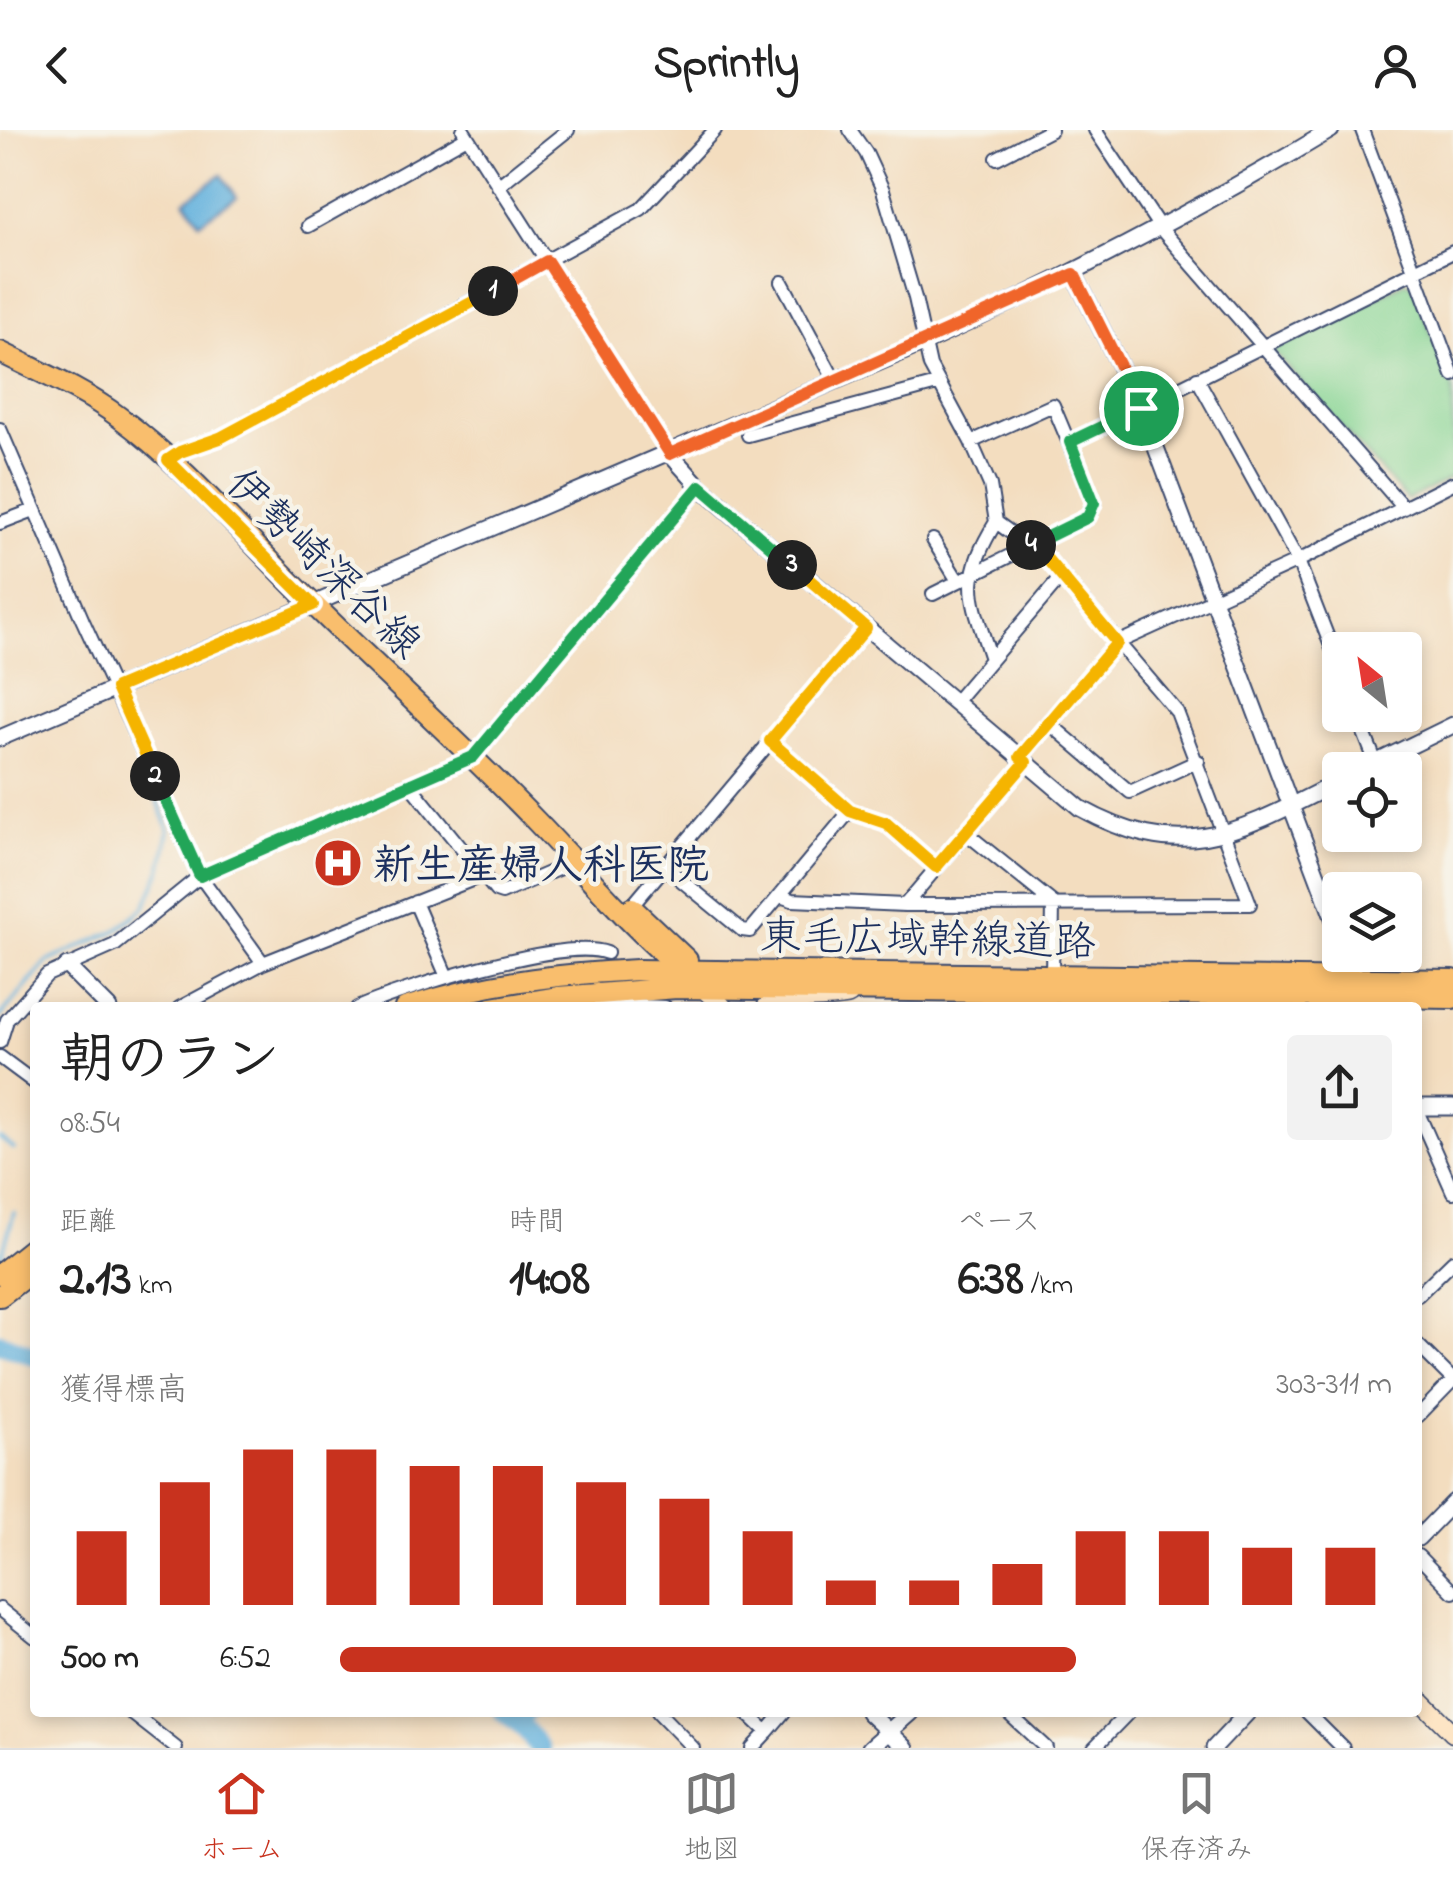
<!DOCTYPE html>
<html lang="ja">
<meta charset="utf-8">
<style>
:root{--surface:#fff;--page:#f2f2f2;--text:#222;--muted:#767676;--line:#e0e0e0;--accent:#c8321e}
body{margin:0;font-family:"Indie Flower","Klee One",sans-serif;background:var(--page);color:var(--text);height:100vh;display:flex;flex-direction:column;font-size:38px;white-space:nowrap}
*{box-sizing:border-box;margin:0}
p{font-size:32px;color:var(--muted)}
.icon{flex:none;width:55px;height:55px;fill:none;stroke:currentColor;stroke-width:2;stroke-linecap:round;stroke-linejoin:round}
.map{position:relative;flex:1;overflow:hidden}
.sheet{position:absolute;left:30px;top:872px;width:1392px;height:715px;display:flex;flex-direction:column;background:var(--surface);border-radius:10px;box-shadow:0 5px 15px #0003}
.sheet>*{flex:none}
.needle{width:65px;rotate:330deg}
.fabs{position:absolute;left:1322px;top:502px;display:grid;gap:20px}
.fabs a{display:grid;place-items:center;width:100px;height:100px;border-radius:10px;background:var(--surface);box-shadow:0 5px 15px #0003;font-size:50px}
.pin{position:absolute;display:grid;place-items:center;width:85px;height:85px;color:#fff;margin:-42px;border:5px solid #fff;border-radius:50%;box-shadow:0 2px 10px #0007}
.km{position:absolute;width:50px;height:50px;margin:-25px;border-radius:50%;background:#222;color:#fff;font-size:28px;line-height:50px;text-align:center}
.round{display:grid;place-items:center;flex:none;width:105px;height:105px;border-radius:10px;background:var(--page)}
.headline{display:flex;align-items:center;justify-content:space-between;height:170px;padding:0 30px}
h1{font-size:55px;font-weight:800;line-height:75px}
.stats{display:grid;grid-template-columns:repeat(3,1fr);gap:15px;height:170px;padding:10px 30px}
.stats div{display:grid;align-content:center}
.stats b{font-size:50px;font-weight:800}
.stats small{font-size:28px;font-weight:400}
.stats p{font-size:28px}
.chart{height:280px;padding:20px 30px}
.chart p{display:flex;justify-content:space-between}
.chart svg{width:100%;height:180px;margin-top:10px;stroke:var(--accent);stroke-width:6}
ul{padding:0 30px;list-style:none;font-size:32px}
li{display:grid;grid-template-columns:160px 120px 1fr;align-items:center;height:75px}
li i{height:25px;border-radius:12px;background:var(--accent)}
header{display:flex;justify-content:space-between;align-items:center;height:130px;padding:0 30px;background:var(--surface);font-size:45px;font-weight:800}
.menu{display:flex;justify-content:space-around;align-items:center;height:140px;border-top:2px solid var(--line);background:var(--surface);font-size:28px;color:var(--muted)}
.menu a{display:grid;justify-items:center;gap:5px}
.menu .active{color:var(--accent)}
.map>svg:first-child{display:block}
.green{fill:#87d594;stroke:#518279;stroke-width:2.5}
.water{fill:#65b2de;stroke:#40709e;stroke-width:2.5}
.lines{fill:none;stroke-linecap:round;stroke-linejoin:round}
.stream{stroke:#65b2de;stroke-width:4}
.canal{stroke:#65b2de;stroke-width:12}
.river{stroke:#65b2de;stroke-width:20}
.minor-casing{stroke:#3b496d;stroke-width:16}
.tertiary-casing{stroke:#3b496d;stroke-width:19}
.secondary-casing{stroke:#3b496d;stroke-width:21}
.primary-casing{stroke:#3b496d;stroke-width:24}
.trunk-casing{stroke:#3b496d;stroke-width:24}
.minor{stroke:#fff;stroke-width:12}
.tertiary{stroke:#fff;stroke-width:15}
.secondary{stroke:#fde5c5;stroke-width:18}
.primary{stroke:#f9be6d;stroke-width:20}
.trunk{stroke:#f9be6d;stroke-width:20}
.split-1-casing{stroke:#fff;stroke-width:20}
.split-2-casing{stroke:#fff;stroke-width:20}
.split-3-casing{stroke:#fff;stroke-width:20}
.split-4-casing{stroke:#fff;stroke-width:20}
.split-5-casing{stroke:#fff;stroke-width:20}
.split-1{stroke:#f0652b;stroke-width:12}
.split-2{stroke:#f5b400;stroke-width:12}
.split-3{stroke:#22a559;stroke-width:12}
.split-4{stroke:#f5b400;stroke-width:12}
.split-5{stroke:#22a559;stroke-width:12}
.labels{text-anchor:middle;stroke-width:9;stroke-linejoin:round;paint-order:stroke}
.street-label{font-size:42px;fill:#1b2f5e;stroke:#f7f3e8}
.poi-label{font-size:42px;font-weight:bold;fill:#1b2f5e;stroke:#f7f3e8;text-anchor:start}
</style>
<header><svg class="icon" aria-label="back" viewBox="0 0 24 24"><path d="M15 5l-7 7 7 7"/></svg>Sprintly<svg class="icon" aria-label="person" viewBox="0 0 24 24"><circle cx="12" cy="8" r="4"/><path d="M4 21q1-7 8-7t8 7"/></svg></header>
<div class="map">
<svg width="1453" height="1618" viewBox="0 0 1453 1618">
<rect width="100%" height="100%" fill="#f7f3e8"/>
<filter id="ink" filterUnits="userSpaceOnUse"><feTurbulence type="fractalNoise" baseFrequency=".01" numOctaves="2"/><feDisplacementMap in="SourceGraphic" scale="20" xChannelSelector="R" yChannelSelector="G"/><feConvolveMatrix kernelMatrix="1 2 1 2 8 2 1 2 1" color-interpolation-filters="sRGB"/></filter>
<filter id="wash" filterUnits="userSpaceOnUse"><feTurbulence type="fractalNoise" baseFrequency=".0048" numOctaves="4" result="noise"/><feDisplacementMap in="SourceGraphic" scale="40" xChannelSelector="R" yChannelSelector="G"/><feGaussianBlur stdDeviation="2.25" result="paint"/><feColorMatrix in="noise" values="0 0 0 0 0 0 0 0 0 0 0 0 0 0 0 0 0 1.4 0 .05"/><feComposite in="paint" operator="in"/></filter>
<g filter="url(#wash)">
<rect width="100%" height="100%" fill="#f3ddbf"/>
<!-- green -->
<path class="green" d="M1406 152 1413 155 1453 259V347L1407 370 1272 220Z"/>
<!-- water -->
<path class="water" d="M222 45 237 67 200 92 185 70Z"/>
<g class="lines">
<!-- stream -->
<path class="stream" d="M0 887 47 832 117 800 145 777 162 737 169 700 156 665
M0 1008 14 1019
M0 1131 14 1083"/>
<!-- canal -->
<path class="canal" d="M519 1595 531 1582"/>
<!-- river -->
<path class="river" d="M0 1213 35 1226
M503 1582 524 1598 540 1618"/>
</g>
</g>
<g filter="url(#ink)">
<g class="lines">
<!-- minor casing -->
<g class="minor-casing">
<path id="minor" d="M463 0 670 324
M1095 0 1161 99 1404 378
M1362 0 1453 245
M997 28 1051 0
M498 56 568 0
M308 96 467 7
M782 152 835 251
M1197 248 1298 431 1340 539
M0 299 83 491 200 746 263 833
M748 305 937 254
M1070 312 1453 122
M168 329 180 321 220 308 641 79 715 0
M0 393 34 380
M933 410 958 451
M933 464 1088 387 1094 373 1053 275 971 312
M991 529C971 467 959 452 996 392
M955 572 1062 446
M1357 585 1376 633
M1049 593 1130 662 1198 631
M771 611 850 681 886 693 936 737
M1020 627 1117 513 1298 431 1453 353
M410 655 496 761 502 763 567 735 572 729
M966 703 1053 773
M664 736 742 800 750 801 850 681
M780 766 792 770 905 775 1250 774 1177 582 1047 429 996 392 990 355 971 312 930 236 915 168 883 60 866 23 850 0
M415 772 447 847
M905 775 1026 632
M631 777 866 498
M1052 846 1053 773
M179 878 263 833 484 745
M357 878C402 859 564 806 607 823
M575 878 610 875 665 877
M0 912 7 890 47 845 115 815 200 746 473 627 700 357
M0 927 35 953
M1418 983 1453 1062
M1418 1165 1453 1131
M1418 1215 1453 1250 1418 1286
M1418 1426 1453 1462
M0 1479 35 1507
M130 1582 176 1618
M658 1582 693 1618
M746 1582 767 1602 784 1582
M1007 1582 1046 1618
M1307 1582 1343 1618
M752 1618 767 1602
M1094 1618 1129 1582"/>
</g>
<!-- tertiary casing -->
<g class="tertiary-casing">
<path id="tertiary" d="M1074 144 1141 278 1340 806
M670 324 700 357 1080 678C1186 737 1242 700 1340 651
M0 608 924 213C1064 149 1199 80 1331 0
M1361 640 1453 595
M1347 825 1370 878
M67 836 109 878
M1418 977H1453
M1418 1408 1453 1372
M868 1582 906 1618
M870 1618 911 1582
M1214 1618 1248 1582"/>
</g>
<!-- secondary casing -->
<g class="secondary-casing">
<path id="secondary" d="M704 859 724 878
M765 878C779 865 827 871 849 865
M1418 1568 1453 1603"/>
</g>
<!-- primary casing -->
<g class="primary-casing">
<path id="primary" d="M0 222C40 242 83 260 119 287 190 339 251 415 315 476 389 549 466 618 537 692 588 745 634 801 691 848
M632 778 687 830"/>
</g>
<!-- trunk casing -->
<g class="trunk-casing">
<path id="trunk" d="M405 878C482 853 557 844 637 840L1453 850
M491 878 558 867 677 858 1453 868
M0 1144 35 1116
M0 1166 35 1139"/>
</g>
<!-- minor -->
<use href="#minor" class="minor"/>
<!-- tertiary -->
<use href="#tertiary" class="tertiary"/>
<!-- secondary -->
<use href="#secondary" class="secondary"/>
<!-- primary -->
<use href="#primary" class="primary"/>
<!-- trunk -->
<use href="#trunk" class="trunk"/>
</g>
</g>
<g class="lines" filter="url(#ink)">
<!-- split-1 casing -->
<g class="split-1-casing">
<path id="split-1" d="M493 161 547 131 670 324 1074 144 1141 278"/>
</g>
<!-- split-2 casing -->
<g class="split-2-casing">
<path id="split-2" d="M155 646 116 558 313 475 168 330 180 322 220 308 493 161"/>
</g>
<!-- split-3 casing -->
<g class="split-3-casing">
<path id="split-3" d="M155 646 200 746 473 627 700 356 792 435"/>
</g>
<!-- split-4 casing -->
<g class="split-4-casing">
<path id="split-4" d="M792 435 866 498 770 611 850 681 886 693 936 737 1026 632 1020 627 1117 513 1047 429 1031 415"/>
</g>
<!-- split-5 casing -->
<g class="split-5-casing">
<path id="split-5" d="M1031 415 1088 387 1094 373 1070 312 1141 278"/>
</g>
<!-- split-1 -->
<use href="#split-1" class="split-1"/>
<!-- split-2 -->
<use href="#split-2" class="split-2"/>
<!-- split-3 -->
<use href="#split-3" class="split-3"/>
<!-- split-4 -->
<use href="#split-4" class="split-4"/>
<!-- split-5 -->
<use href="#split-5" class="split-5"/>
</g>
<!-- icons -->
<defs>
<g id="hospital-disc" transform="scale(2.5)"><circle r="9.5" fill="#c8321e" stroke="#f7f3e8"/><path d="M-5-5h3v3.5h4V-5h3V5h-3V1.5h-4V5h-3Z" fill="#fff"/></g>
</defs>
<g fill-rule="evenodd">
<use href="#hospital-disc" x="338" y="733"/>
</g>
<g class="labels">
<!-- street labels -->
<g class="street-label">
<text transform="translate(325 432) rotate(44)" y="15">伊勢崎深谷線</text>
<text transform="translate(928 807) rotate(1)" y="15">東毛広域幹線道路</text>
</g>
<!-- poi labels -->
<g class="poi-label">
<text x="373" y="748">新生産婦人科医院</text>
</g>
</g>
</svg>
<div class="fabs">
<a><svg class="needle" viewBox="-14 -14 28 28"><path d="M0-13l5 13h-10z" fill="#e53935"/><path d="M0 13l5-13h-10z" fill="#767676"/></svg></a>
<a><svg class="icon" aria-label="locate" viewBox="0 0 24 24"><circle cx="12" cy="12" r="6"/><path d="M12 2v4M12 18v4M2 12h4M18 12h4"/></svg></a>
<a><svg class="icon" aria-label="layers" viewBox="0 0 24 24"><path d="M12 4l9 5-9 5-9-5zM3 14l9 5 9-5"/></svg></a>
</div>
<div class="pin" style="left:1141px;top:278px;background:#1e9e55"><svg class="icon" aria-label="arrive" viewBox="0 0 24 24"><path d="M6 21V4h12l-3 4 3 4H6"/></svg></div>
<b class="km" style="left:493px;top:161px">1</b>
<b class="km" style="left:155px;top:646px">2</b>
<b class="km" style="left:792px;top:435px">3</b>
<b class="km" style="left:1031px;top:415px">4</b>
<section class="sheet">
<div class="headline"><div><h1>朝のラン</h1><p>08:54</p></div><a class="round"><svg class="icon" aria-label="share" viewBox="0 0 24 24"><path d="M12 15V3M7 8l5-5 5 5M5 13v7h14v-7"/></svg></a></div>
<div class="stats">
<div><p>距離</p><b>2.13<small> km</small></b></div>
<div><p>時間</p><b>14:08</b></div>
<div><p>ペース</p><b>6:38<small> /km</small></b></div>
</div>
<div class="chart"><p><span>獲得標高</span>303–311 m</p>
<svg viewBox="0 0 160 44" preserveAspectRatio="none"><path d="M5 44V26M15 44V14M25 44V6M35 44V6M45 44V10M55 44V10M65 44V14M75 44V18M85 44V26M95 44V38M105 44V38M115 44V34M125 44V26M135 44V26M145 44V30M155 44V30"/></svg>
</div>
<ul>
<li><b>500 m</b>6:52<i style="width:70%"></i></li>
</ul>
</section>
</div>
<nav class="menu">
<a class="active"><svg class="icon" aria-label="home" viewBox="0 0 24 24"><path d="M3 11l9-7 9 7M6 9v11h12V9"/></svg>ホーム</a>
<a><svg class="icon" aria-label="map" viewBox="0 0 24 24"><path d="M3 6l6-2 6 2 6-2v14l-6 2-6-2-6 2zM9 4v14M15 6v14"/></svg>地図</a>
<a><svg class="icon" aria-label="saved" viewBox="0 0 24 24"><path d="M7 4h10v16l-5-4-5 4z"/></svg>保存済み</a>
</nav>
